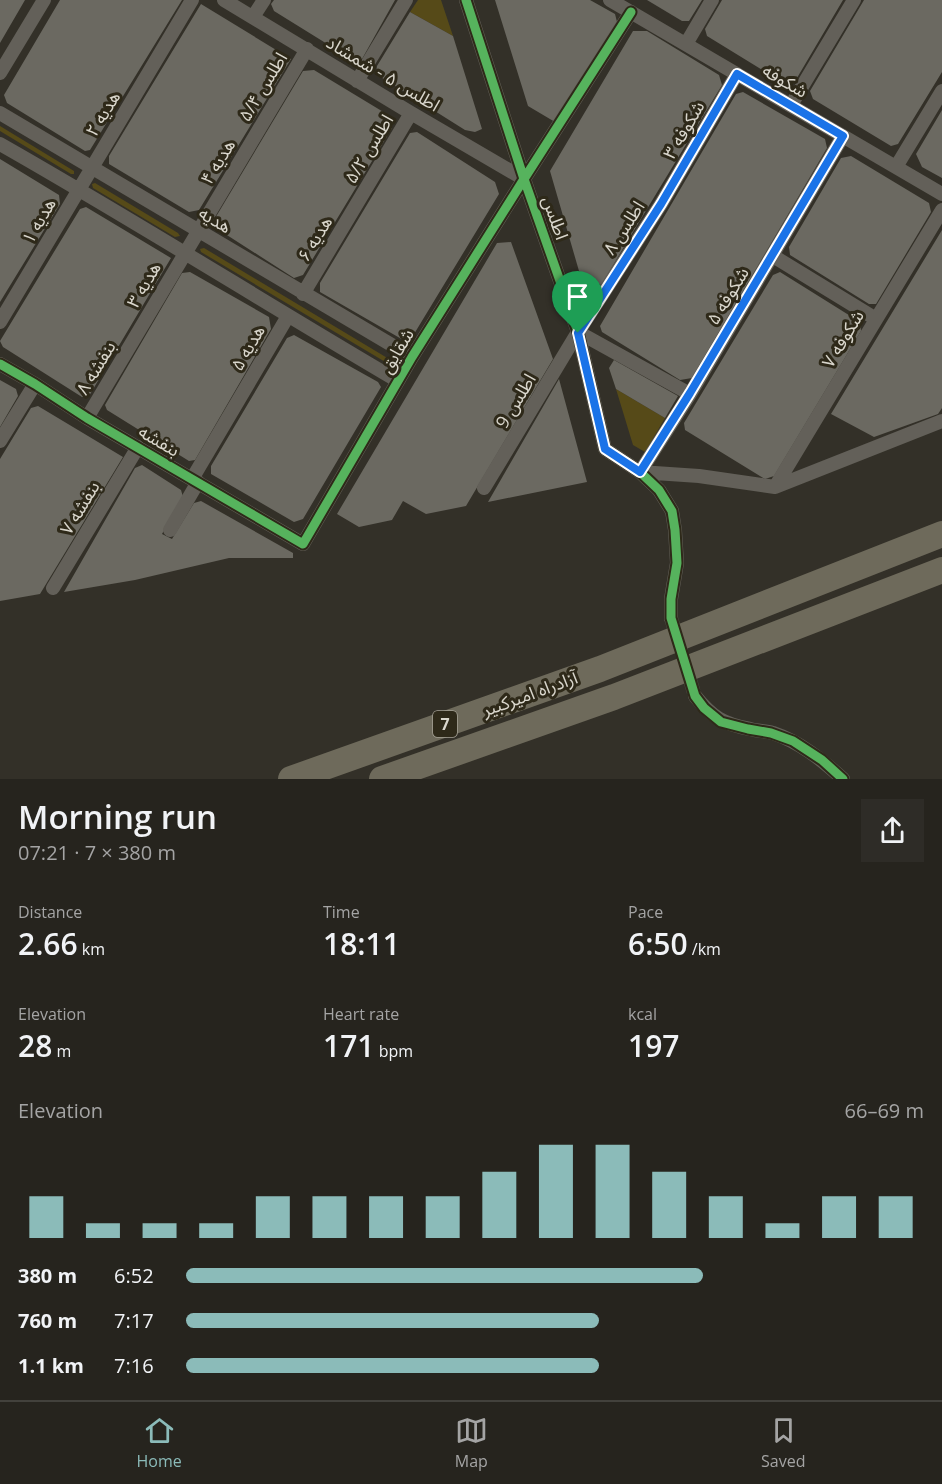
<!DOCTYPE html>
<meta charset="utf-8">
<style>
:root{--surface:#26241e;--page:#2e2c27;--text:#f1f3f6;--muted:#a4a4a4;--line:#42413c;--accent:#8bbbb9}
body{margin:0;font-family:"Open Sans","Noto Sans Arabic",sans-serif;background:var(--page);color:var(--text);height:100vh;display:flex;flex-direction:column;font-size:22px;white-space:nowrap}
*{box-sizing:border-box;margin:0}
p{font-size:20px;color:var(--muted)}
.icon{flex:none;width:33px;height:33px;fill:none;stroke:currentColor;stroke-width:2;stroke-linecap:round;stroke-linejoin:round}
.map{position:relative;height:779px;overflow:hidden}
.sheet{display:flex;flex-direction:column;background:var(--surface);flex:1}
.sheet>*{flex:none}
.pin{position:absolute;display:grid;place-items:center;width:51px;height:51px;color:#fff;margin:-62px -26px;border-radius:50% 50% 50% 0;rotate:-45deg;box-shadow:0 0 6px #0007}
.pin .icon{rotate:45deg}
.round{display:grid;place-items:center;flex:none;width:63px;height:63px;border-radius:0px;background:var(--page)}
.head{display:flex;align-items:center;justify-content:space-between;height:102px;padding:0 18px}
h1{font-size:33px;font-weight:600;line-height:45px}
.stats{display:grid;grid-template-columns:repeat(3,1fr);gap:9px;height:102px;padding:6px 18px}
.stats div{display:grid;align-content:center}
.stats b{font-size:30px;font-weight:600}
.stats small{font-size:16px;font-weight:400}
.stats p{font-size:16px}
.chart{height:168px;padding:12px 18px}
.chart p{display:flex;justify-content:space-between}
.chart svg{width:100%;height:108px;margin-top:6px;stroke:var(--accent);stroke-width:6}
ul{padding:0 18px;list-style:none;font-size:20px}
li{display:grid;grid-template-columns:96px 72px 1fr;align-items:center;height:45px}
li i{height:15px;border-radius:8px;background:var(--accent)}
.tab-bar{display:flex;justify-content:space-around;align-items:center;height:84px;border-top:2px solid var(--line);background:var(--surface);font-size:16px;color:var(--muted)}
.tab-bar a{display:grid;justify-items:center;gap:3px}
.tab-bar .on{color:var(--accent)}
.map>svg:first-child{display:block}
.green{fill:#564a18}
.building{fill:#6b6961}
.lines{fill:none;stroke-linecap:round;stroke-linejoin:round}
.minor-tunnel{stroke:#4c4941;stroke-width:14;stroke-dasharray:14 7;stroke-linecap:butt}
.minor{stroke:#636059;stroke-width:14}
.motorway{stroke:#6e6a5b;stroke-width:26}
.cycleway-casing{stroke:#2e2919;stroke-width:13}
.cycleway{stroke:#56b35d;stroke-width:9}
.route-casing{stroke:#fff;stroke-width:12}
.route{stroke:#1a73e8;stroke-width:8}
.labels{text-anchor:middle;stroke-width:6;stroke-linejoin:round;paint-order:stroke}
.shield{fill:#2e2919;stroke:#a6a296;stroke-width:1.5}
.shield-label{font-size:16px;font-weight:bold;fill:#d9d6cc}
.street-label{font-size:18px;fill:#d9d6cc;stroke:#2e2919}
</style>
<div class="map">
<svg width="942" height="779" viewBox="0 0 942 779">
<rect width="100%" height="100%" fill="#333028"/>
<!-- green -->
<path class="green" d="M418 0H441L453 36 410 12Z
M0 126 74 171V174H71L0 131Z
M95 183 178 233 180 236 175 237 93 188 92 184Z
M204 248 389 359 390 363H387L201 252 200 249Z
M616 389 665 418 645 452 633 445Z"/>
<!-- building -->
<path class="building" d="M0 0H25L0 43Z
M60 0H182L90 150 85 151 7 103 4 95Z
M274 0H395L362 59 353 60 274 11 271 4Z
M495 0H590L615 14 617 22 555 122 528 106Z
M647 0H702L689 21H682Z
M722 0H843L794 83 785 84 707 36 705 29Z
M864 0H942V72L898 144 891 146 813 99 810 91Z
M201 4 291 59 199 210 189 212 109 164V156Z
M410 12 453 36 482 129 475 132 465 130 376 74 377 66Z
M633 31H647L719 75 722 85 601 285 579 271 550 171Z
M314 70 390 116 392 128 303 275 294 278 216 228 214 220 303 71Z
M743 92 825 139 827 148 692 378 680 380 602 332 600 326 736 94Z
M942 110V178L922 167 916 154Z
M417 132 495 182 499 194 411 339 405 341 320 292V283L410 133Z
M851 156 929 203 931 212 876 304H869L790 255 789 247 841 158Z
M0 159 59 195 60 204 0 302Z
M86 207 171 258 89 396 82 397 3 347 0 341 80 209Z
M942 230V408L938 414 874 437 831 414Z
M511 242 553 359 466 506 426 514 403 501 392 520 359 527 337 514 497 243Z
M190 272 269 317 271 329 195 460 189 461 107 410 105 405 182 273Z
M780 272 860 322 861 331 774 476 765 479 685 430 684 423 773 275Z
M294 335 378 382 381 387 303 519 294 522 211 474V466L287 338Z
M614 360 678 396 665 418 616 389 609 368Z
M559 379 587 482 488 502 533 424Z
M0 380 16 389 18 396 0 427Z
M38 406 123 457 40 594 0 601V459L31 408Z
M142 465 181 490 183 497 162 534 172 539 194 503 201 501 293 553V558H229L135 580 64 592 135 468Z"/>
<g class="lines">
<!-- minor-tunnel -->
<path class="minor-tunnel" d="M671 618 695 696"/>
<!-- minor -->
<path class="minor" d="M224 0 411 113 524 179
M466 0 524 179 578 332 605 449 640 472 659 490 672 511 675 530 677 563 671 599V618
M610 0 942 194
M253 17 264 0
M686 44 712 0
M0 73 44 0
M357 81 406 0
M791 105 854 0
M0 113 412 357
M843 136 690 394 640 472 699 476 775 487 942 421
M0 144C134 220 265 303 398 381
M896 167 942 91
M773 256 876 319
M303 294 411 113
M0 322 192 0
M578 332 690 394
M0 364 35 384 87 418 303 544 412 357 524 179 631 12
M87 418 307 49
M0 441 35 384
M192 479 288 316
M775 487 942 210
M484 488 578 332 661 204 737 74
M170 530 198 482
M53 588 138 447
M695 696C712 717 723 724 750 729 757 731 765 731 773 733 800 742 822 760 843 779"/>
<!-- motorway -->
<path class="motorway" d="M291 779 600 669 942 534
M382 779 614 697 942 570"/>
<!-- cycleway casing -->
<g class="cycleway-casing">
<path id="cycleway" d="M466 0 524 179 578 332 605 449 640 472 659 490 672 511 675 530 677 563 671 599V618L695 696 704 708 721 722 748 729 771 733 793 741 822 760 843 779
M0 364 35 384 87 418 303 544 412 357 524 179 631 12"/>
</g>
<!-- cycleway -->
<use href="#cycleway" class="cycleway"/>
</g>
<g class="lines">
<!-- route casing -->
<g class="route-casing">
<path id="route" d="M737 74 843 136 690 393 640 472 605 449 578 333 661 204Z"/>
</g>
<!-- route -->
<use href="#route" class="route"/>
</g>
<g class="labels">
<!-- shield labels -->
<rect class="shield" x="433" y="711" width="24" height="26" rx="4.5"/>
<g class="shield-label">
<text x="445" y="730">7</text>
</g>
<!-- street labels -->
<g class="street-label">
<text transform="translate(383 74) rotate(31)" y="6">اطلس ۵ - شمشاد</text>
<text transform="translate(785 81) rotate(30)" y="6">شکوفه</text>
<text transform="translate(263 87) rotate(-59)" y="6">اطلس ۵/۴</text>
<text transform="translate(103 114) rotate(-59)" y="6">هدیه ۲</text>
<text transform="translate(684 130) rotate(-60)" y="6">شکوفه ۳</text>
<text transform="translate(369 149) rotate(-59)" y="6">اطلس ۵/۲</text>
<text transform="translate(218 162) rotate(-59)" y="6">هدیه ۴</text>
<text transform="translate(555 218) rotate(71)" y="6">اطلس</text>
<text transform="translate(215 220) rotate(31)" y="6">هدیه</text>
<text transform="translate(39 221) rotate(-60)" y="6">هدیه ۱</text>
<text transform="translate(624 228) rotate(-57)" y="6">اطلس ۸</text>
<text transform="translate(315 239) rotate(-59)" y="6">هدیه ۶</text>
<text transform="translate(144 285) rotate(-60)" y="6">هدیه ۳</text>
<text transform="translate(728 296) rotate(-59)" y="6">شکوفه ۵</text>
<text transform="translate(843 339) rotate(-59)" y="6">شکوفه ۷</text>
<text transform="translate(248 348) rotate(-60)" y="6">هدیه ۵</text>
<text transform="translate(397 351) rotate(-59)" y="6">شقایق</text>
<text transform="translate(96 368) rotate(-59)" y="6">بنفشه ۸</text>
<text transform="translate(516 401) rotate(-59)" y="6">اطلس 9</text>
<text transform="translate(159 441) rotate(30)" y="6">بنفشه</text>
<text transform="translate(80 508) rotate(-59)" y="6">بنفشه ۷</text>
<text transform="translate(530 694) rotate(-20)" y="6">آزادراه امیرکبیر</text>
</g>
</g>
</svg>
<div class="pin" style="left:578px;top:333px;background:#1e9e55"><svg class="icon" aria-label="arrive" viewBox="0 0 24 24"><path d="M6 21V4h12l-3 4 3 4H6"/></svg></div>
</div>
<section class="sheet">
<div class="head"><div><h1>Morning run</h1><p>07:21 · 7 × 380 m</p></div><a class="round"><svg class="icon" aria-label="share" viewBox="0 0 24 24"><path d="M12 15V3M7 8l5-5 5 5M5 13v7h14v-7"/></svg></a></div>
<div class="stats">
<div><p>Distance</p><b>2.66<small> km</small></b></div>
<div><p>Time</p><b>18:11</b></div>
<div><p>Pace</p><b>6:50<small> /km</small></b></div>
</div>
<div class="stats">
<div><p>Elevation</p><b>28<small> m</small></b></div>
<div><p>Heart rate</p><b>171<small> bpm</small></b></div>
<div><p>kcal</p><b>197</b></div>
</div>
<div class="chart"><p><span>Elevation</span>66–69 m</p>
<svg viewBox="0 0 160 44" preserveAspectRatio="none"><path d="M5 44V27M15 44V38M25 44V38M35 44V38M45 44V27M55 44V27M65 44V27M75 44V27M85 44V17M95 44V6M105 44V6M115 44V17M125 44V27M135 44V38M145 44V27M155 44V27"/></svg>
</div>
<ul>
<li><b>380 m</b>6:52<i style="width:70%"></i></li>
<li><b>760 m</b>7:17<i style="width:56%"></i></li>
<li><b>1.1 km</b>7:16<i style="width:56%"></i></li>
</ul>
</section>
<nav class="tab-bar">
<a class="on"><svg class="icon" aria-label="home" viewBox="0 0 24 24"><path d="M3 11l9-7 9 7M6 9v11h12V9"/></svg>Home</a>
<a><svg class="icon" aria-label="map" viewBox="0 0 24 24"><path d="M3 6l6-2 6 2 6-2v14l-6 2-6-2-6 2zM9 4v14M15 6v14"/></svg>Map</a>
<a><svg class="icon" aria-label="saved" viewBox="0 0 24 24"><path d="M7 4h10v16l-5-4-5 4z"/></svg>Saved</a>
</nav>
